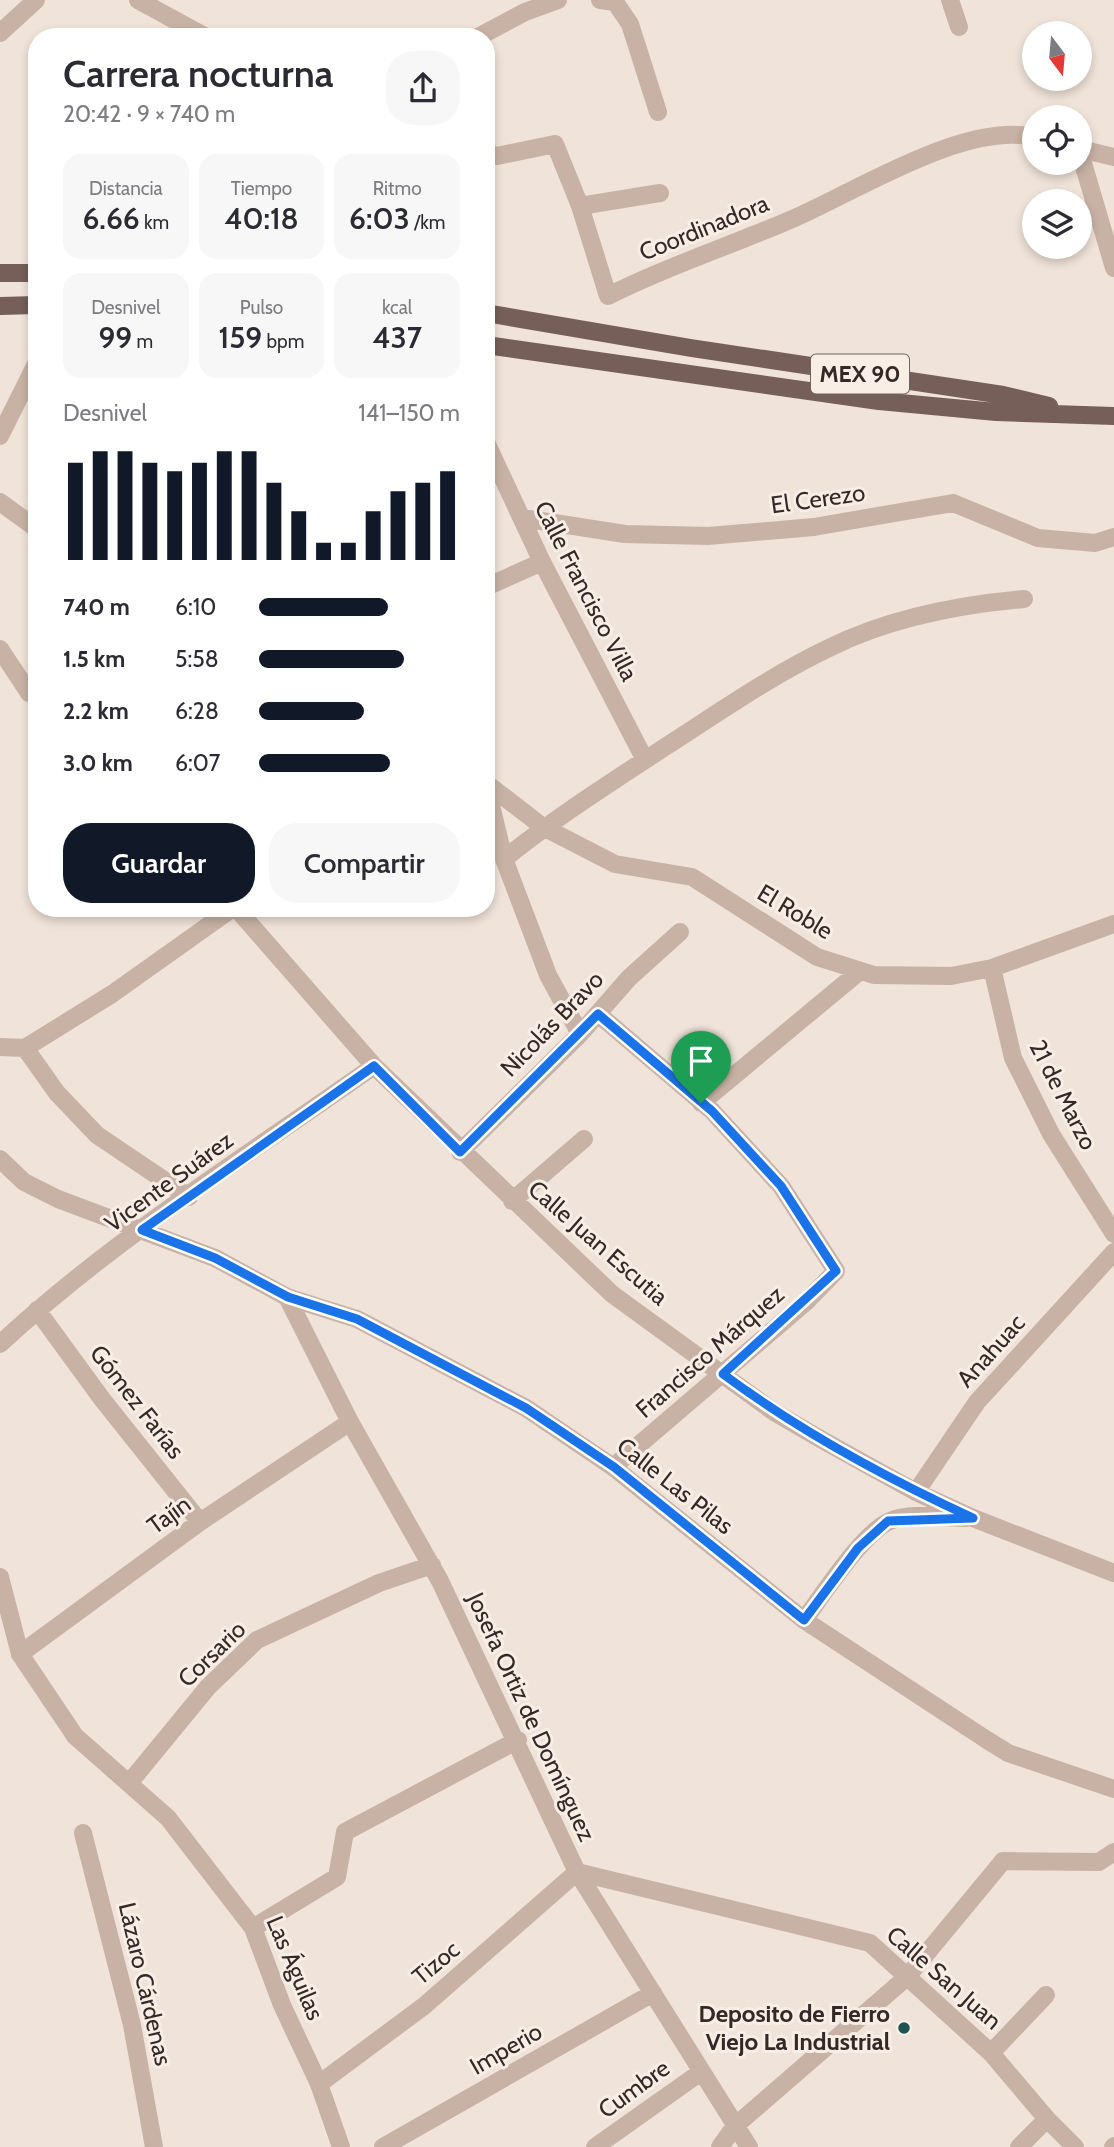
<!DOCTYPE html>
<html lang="es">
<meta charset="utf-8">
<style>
:root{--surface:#fff;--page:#f7f7f7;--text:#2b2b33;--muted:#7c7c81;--accent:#111827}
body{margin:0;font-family:Cabin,sans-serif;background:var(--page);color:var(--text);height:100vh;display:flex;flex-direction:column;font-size:26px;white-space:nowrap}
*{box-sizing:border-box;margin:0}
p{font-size:23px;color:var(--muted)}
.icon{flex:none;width:38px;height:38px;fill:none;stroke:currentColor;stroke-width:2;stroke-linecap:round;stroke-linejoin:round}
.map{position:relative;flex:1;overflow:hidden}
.details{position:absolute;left:28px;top:28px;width:467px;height:889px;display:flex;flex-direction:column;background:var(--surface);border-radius:28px;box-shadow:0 4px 10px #0003}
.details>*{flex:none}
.needle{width:46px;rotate:164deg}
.fabs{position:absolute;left:1022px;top:21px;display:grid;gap:14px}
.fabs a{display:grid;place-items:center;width:70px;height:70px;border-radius:50%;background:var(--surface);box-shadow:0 4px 10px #0003;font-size:35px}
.pin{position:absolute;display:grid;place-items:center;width:60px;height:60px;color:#fff;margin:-72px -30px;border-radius:50% 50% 50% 0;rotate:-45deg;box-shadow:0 0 7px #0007}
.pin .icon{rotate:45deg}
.round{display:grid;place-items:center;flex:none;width:74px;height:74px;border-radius:28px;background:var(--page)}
.headline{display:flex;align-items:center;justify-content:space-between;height:119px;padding:0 35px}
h1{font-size:38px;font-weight:600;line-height:52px}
.stats{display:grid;grid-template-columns:repeat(3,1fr);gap:10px;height:119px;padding:7px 35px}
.stats div{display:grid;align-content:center;border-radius:18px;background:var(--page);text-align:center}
.stats b{font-size:30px;font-weight:600}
.stats small{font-size:19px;font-weight:400}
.stats p{font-size:19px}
.chart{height:196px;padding:14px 35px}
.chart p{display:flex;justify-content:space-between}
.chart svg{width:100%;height:126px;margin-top:7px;stroke:var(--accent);stroke-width:6}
.action{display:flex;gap:14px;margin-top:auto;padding:14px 35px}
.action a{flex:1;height:80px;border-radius:28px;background:var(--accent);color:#fff;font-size:28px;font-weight:600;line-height:80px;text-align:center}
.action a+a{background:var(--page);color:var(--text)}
ul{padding:0 35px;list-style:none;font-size:23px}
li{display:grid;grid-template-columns:112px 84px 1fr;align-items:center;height:52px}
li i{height:18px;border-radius:9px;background:var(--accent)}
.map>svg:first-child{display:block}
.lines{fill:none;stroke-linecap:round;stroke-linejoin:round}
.minor{stroke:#c8b2a5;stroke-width:18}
.tertiary{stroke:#c8b2a5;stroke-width:18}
.primary{stroke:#755f58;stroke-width:18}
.route-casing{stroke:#fff;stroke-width:14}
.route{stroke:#1a73e8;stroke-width:9}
.poi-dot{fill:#1d5453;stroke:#f8eee5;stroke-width:2.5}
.labels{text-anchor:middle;stroke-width:6;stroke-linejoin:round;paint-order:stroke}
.shield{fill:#f8eee5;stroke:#6f645f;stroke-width:2}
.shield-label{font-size:23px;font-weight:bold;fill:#342926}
.street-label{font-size:24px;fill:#342926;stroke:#f8eee5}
.poi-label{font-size:24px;font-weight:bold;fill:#342926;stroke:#f8eee5;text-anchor:end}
</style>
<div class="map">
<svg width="1114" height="2147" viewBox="0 0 1114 2147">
<rect width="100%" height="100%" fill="#f0e3d9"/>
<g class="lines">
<!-- minor -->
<path class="minor" d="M138 0 206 37
M600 0 615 2 630 24 658 112
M950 0 959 27
M0 33 36 0
M478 37 525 12 558 0
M1080 149 1114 157
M486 153 497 156 555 144 580 206 608 296C667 266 730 246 790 220 854 193 964 121 1034 137
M1080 153 1114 268
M580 206 660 193
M0 436 37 362
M486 442 542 562 645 760
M0 502 37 529
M522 518 625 534 708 536 814 527 953 503 1038 538 1095 543 1114 537
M486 587 542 562
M0 649 29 693 37 686
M486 783 543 827 615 864 692 877 817 957 874 975 951 976 992 968 1114 924
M486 785 504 859 548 975 580 1034
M504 859C555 818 610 783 665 747 718 713 772 675 829 648 889 618 957 605 1024 599
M236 908 374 1066 612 1294 774 1412 824 1441 916 1492 973 1518 1114 1573
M992 968 1013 1058 1051 1134 1114 1234
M598 1014 712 1111 781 1186 836 1271 806 1302 613 1467
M0 1047 25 1048 112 994 233 908
M25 1048 57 1093 97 1135 189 1197
M701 1103 860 971
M460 1152 580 1034 629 978 680 932
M0 1159 24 1182 58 1199 215 1258 287 1297 357 1319 526 1408 613 1467 804 1620 987 1740 1008 1753 1114 1789
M512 1201 584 1139
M287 1297 350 1422 440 1581 577 1872 749 2147
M37 1310 102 1399 200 1522
M0 1344C113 1239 248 1155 374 1066
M916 1492 977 1402 1114 1252
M804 1620C823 1595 863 1532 890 1521 911 1512 944 1518 966 1518
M20 1654 200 1522 350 1422
M130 1782 208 1687 257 1640 379 1583 432 1565
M83 1833 132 2025 154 2147
M577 1872 870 1943 991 2053 1047 2119 1075 2147
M253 1928 337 1877 345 1832 518 1740
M991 2053 1046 1995
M319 2084 424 2006 577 1872
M383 2147 653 1993
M595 2147 701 2072
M720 2147 735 2126 907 1977 1003 1861 1099 1862 1114 1852
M1019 2147 1047 2119
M1113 2147 1114 2146"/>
<!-- tertiary -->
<path class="tertiary" d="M0 1577 20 1654 75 1736 168 1818 253 1928 282 2005 319 2084 341 2147"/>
<!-- primary -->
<path class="primary" d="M0 273H37
M0 306 37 305
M486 313 691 348 1003 395 1049 406
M486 345 879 401 996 412 1114 416"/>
</g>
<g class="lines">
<!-- route casing -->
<g class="route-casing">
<path id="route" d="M598 1014 712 1111 781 1186 836 1271 723 1374C801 1432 886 1478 973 1518L888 1521 858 1548 804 1620 614 1467 526 1408 357 1319 288 1297 215 1258 142 1230 374 1066 460 1152Z"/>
</g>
<!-- route -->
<use href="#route" class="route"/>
</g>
<!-- markers -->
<circle class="poi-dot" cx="904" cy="2028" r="7"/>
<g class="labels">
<!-- shield labels -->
<rect class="shield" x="811" y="354.5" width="98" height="39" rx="5"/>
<g class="shield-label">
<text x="860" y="382">MEX 90</text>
</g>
<!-- street labels -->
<g class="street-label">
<text transform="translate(704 228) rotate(-22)" y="8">Coordinadora</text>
<text transform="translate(818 499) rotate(-8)" y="8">El Cerezo</text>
<text transform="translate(586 591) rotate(63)" y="8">Calle Francisco Villa</text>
<text transform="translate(795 912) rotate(31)" y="8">El Roble</text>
<text transform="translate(552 1024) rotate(-46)" y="8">Nicolás Bravo</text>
<text transform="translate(1063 1095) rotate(63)" y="8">21 de Marzo</text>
<text transform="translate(169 1182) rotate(-36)" y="8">Vicente Suárez</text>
<text transform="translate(598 1243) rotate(41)" y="8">Calle Juan Escutia</text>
<text transform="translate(991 1351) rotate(-48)" y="8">Anahuac</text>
<text transform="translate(710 1352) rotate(-41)" y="8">Francisco Márquez</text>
<text transform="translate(137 1402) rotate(52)" y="8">Gómez Farías</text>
<text transform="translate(675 1486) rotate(38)" y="8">Calle Las Pilas</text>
<text transform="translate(169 1515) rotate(-36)" y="8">Tajín</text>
<text transform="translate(212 1654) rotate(-44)" y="8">Corsario</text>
<text transform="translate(531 1717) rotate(65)" y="8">Josefa Ortiz de Domínguez</text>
<text transform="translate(436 1963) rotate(-40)" y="8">Tizoc</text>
<text transform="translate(295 1968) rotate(67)" y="8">Las Águilas</text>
<text transform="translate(944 1978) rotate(41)" y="8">Calle San Juan</text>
<text transform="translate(145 1984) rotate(77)" y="8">Lázaro Cárdenas</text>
<text transform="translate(506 2049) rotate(-30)" y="8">Imperio</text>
<text transform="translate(634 2089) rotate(-36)" y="8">Cumbre</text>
</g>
<!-- poi labels -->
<g class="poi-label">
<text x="890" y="2022">Deposito de Fierro<tspan x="890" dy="28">Viejo La Industrial</tspan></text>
</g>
</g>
</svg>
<div class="fabs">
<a><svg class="needle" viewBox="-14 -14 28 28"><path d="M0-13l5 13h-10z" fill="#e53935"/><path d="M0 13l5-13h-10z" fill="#7c7c81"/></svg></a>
<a><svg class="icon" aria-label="locate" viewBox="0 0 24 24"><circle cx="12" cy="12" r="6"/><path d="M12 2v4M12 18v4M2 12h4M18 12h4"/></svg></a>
<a><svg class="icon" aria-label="layers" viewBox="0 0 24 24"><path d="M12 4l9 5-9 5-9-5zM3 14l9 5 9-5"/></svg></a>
</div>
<div class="pin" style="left:701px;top:1103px;background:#1e9e55"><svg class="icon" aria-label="arrive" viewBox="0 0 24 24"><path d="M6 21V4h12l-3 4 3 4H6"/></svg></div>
<section class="details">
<div class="headline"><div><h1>Carrera nocturna</h1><p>20:42 · 9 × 740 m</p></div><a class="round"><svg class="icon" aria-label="share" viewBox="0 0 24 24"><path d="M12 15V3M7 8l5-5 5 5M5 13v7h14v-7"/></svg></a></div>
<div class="stats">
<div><p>Distancia</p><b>6.66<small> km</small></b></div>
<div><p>Tiempo</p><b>40:18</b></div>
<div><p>Ritmo</p><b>6:03<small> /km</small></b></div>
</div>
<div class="stats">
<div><p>Desnivel</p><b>99<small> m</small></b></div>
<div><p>Pulso</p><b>159<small> bpm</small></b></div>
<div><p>kcal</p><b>437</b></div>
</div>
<div class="chart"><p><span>Desnivel</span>141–150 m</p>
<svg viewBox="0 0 160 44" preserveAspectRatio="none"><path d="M5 44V10M15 44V6M25 44V6M35 44V10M45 44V13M55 44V10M65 44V6M75 44V6M85 44V17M95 44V27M105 44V38M115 44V38M125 44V27M135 44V20M145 44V17M155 44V13"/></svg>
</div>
<ul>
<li><b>740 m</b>6:10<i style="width:64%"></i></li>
<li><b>1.5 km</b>5:58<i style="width:72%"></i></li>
<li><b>2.2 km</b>6:28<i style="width:52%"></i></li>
<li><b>3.0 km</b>6:07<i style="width:65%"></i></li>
</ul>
<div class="action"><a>Guardar</a><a>Compartir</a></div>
</section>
</div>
